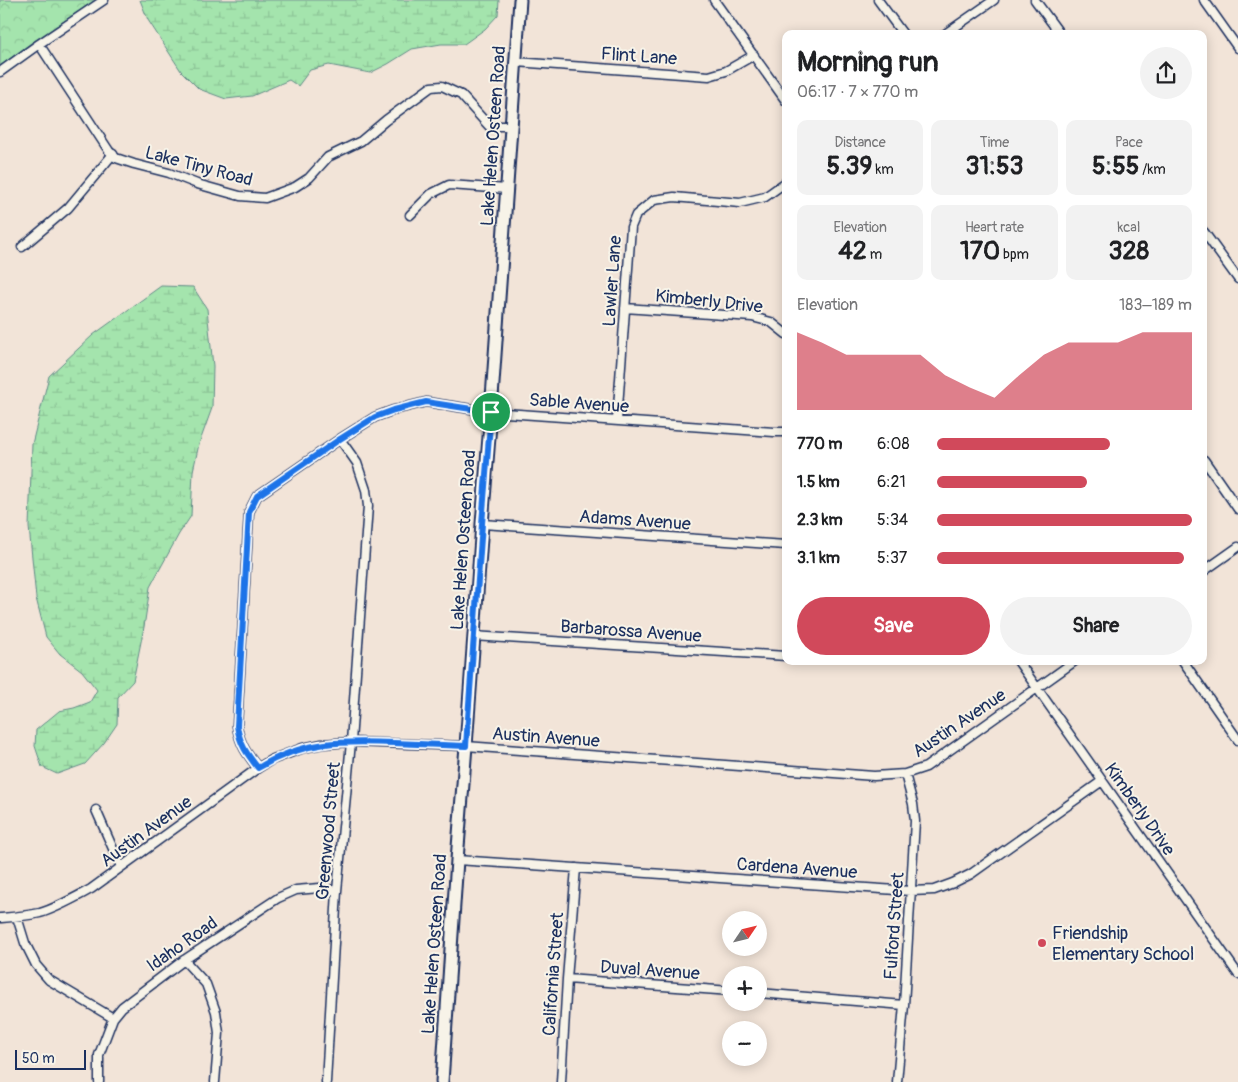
<!DOCTYPE html>
<meta charset="utf-8">
<style>
:root{--surface:#fff;--page:#f2f2f2;--text:#202124;--muted:#757577;--accent:#d1495b}
body{margin:0;font-family:Pangolin,sans-serif;background:var(--page);color:var(--text);height:100vh;display:flex;flex-direction:column;font-size:19px;white-space:nowrap}
*{box-sizing:border-box;margin:0}
p{font-size:16px;color:var(--muted)}
.icon{flex:none;width:28px;height:28px;fill:none;stroke:currentColor;stroke-width:2;stroke-linecap:round;stroke-linejoin:round}
.map{position:relative;flex:1;overflow:hidden}
.drawer{position:absolute;left:782px;top:30px;width:425px;height:635px;display:flex;flex-direction:column;background:var(--surface);border-radius:10px;box-shadow:0 2px 12px #0003}
.drawer>*{flex:none}
.needle{width:32px;rotate:55deg}
.controls{position:absolute;left:722px;top:911px;display:grid;gap:10px}
.controls a{display:grid;place-items:center;width:45px;height:45px;border-radius:50%;background:var(--surface);box-shadow:0 2px 12px #0003;font-size:25px}
.scale{position:absolute;left:15px;bottom:12px;width:71px;box-sizing:border-box;padding-left:5px;border:2px solid #1b2f5e;border-top:0;font-size:14px;line-height:18px;white-space:nowrap;color:#1b2f5e;-webkit-text-stroke:4px #f7f3e8;paint-order:stroke}
.pin{position:absolute;display:grid;place-items:center;width:42px;height:42px;color:#fff;margin:-21px;border:2px solid #fff;border-radius:50%;box-shadow:0 1px 5px #0007}
.round{display:grid;place-items:center;flex:none;width:52px;height:52px;border-radius:26px;background:var(--page)}
.headline{display:flex;align-items:center;justify-content:space-between;height:85px;padding:0 15px}
h1{font-size:28px;font-weight:800;line-height:38px}
.metrics{display:grid;grid-template-columns:repeat(3,1fr);gap:8px;height:85px;padding:5px 15px}
.metrics div{display:grid;align-content:center;border-radius:10px;background:var(--page);text-align:center}
.metrics b{font-size:25px;font-weight:800}
.metrics small{font-size:14px;font-weight:400}
.metrics p{font-size:14px}
.chart{height:140px;padding:10px 15px}
.chart p{display:flex;justify-content:space-between}
.chart svg{width:100%;height:90px;margin-top:5px;fill:var(--accent);opacity:.7}
.button{display:flex;gap:10px;margin-top:auto;padding:10px 15px}
.button a{flex:1;height:58px;border-radius:30px;background:var(--accent);color:#fff;font-size:20px;font-weight:800;line-height:58px;text-align:center}
.button a+a{background:var(--page);color:var(--text)}
ul{padding:0 15px;list-style:none;font-size:16px}
li{display:grid;grid-template-columns:80px 60px 1fr;align-items:center;height:38px}
li i{height:12px;border-radius:6px;background:var(--accent)}
.map>svg:first-child{display:block}
.forest{fill:url(#forest-crowns);stroke:#608a86}
.wetland{fill:url(#wetland-marsh);stroke:#608a86}
.lines{fill:none;stroke-linecap:round;stroke-linejoin:round}
.street-casing{stroke:#1b2f5e;stroke-width:11}
.secondary-casing{stroke:#1b2f5e;stroke-width:15}
.street{stroke:#f7f3e8;stroke-width:8}
.secondary{stroke:#f7f3e8;stroke-width:11}
.route-casing{stroke:#fff;stroke-width:10}
.route{stroke:#1a73e8;stroke-width:6}
.poi-dot{fill:#d1495b;stroke:#f7f3e8;stroke-width:2}
.labels{text-anchor:middle;stroke-width:4;stroke-linejoin:round;paint-order:stroke}
.street-label{font-size:18px;fill:#1b2f5e;stroke:#f7f3e8}
.poi-label{font-size:18px;fill:#1b2f5e;stroke:#f7f3e8;text-anchor:start}
</style>
<div class="map">
<svg width="1238" height="1082" viewBox="0 0 1238 1082">
<defs>
<pattern id="forest-crowns" width="20" height="18" patternUnits="userSpaceOnUse" patternTransform="scale(1.25)"><rect width="20" height="18" fill="#a4e4ad"/><path d="M2 6a3 3 0 1 1 6 0M12 15a3 3 0 1 1 6 0" fill="none" stroke="#8dc497"/></pattern>
<pattern id="wetland-marsh" width="20" height="14" patternUnits="userSpaceOnUse" patternTransform="scale(1.25)"><rect width="20" height="14" fill="#a4e4ad"/><path d="M1 5h8M5 5V1M11 12h8M15 12V8" fill="none" stroke="#8dc497"/></pattern>
</defs>
<rect width="100%" height="100%" fill="#f2e4d8"/>
<filter id="ink" filterUnits="userSpaceOnUse"><feTurbulence type="fractalNoise" baseFrequency=".02" numOctaves="2"/><feDisplacementMap in="SourceGraphic" scale="10" xChannelSelector="R" yChannelSelector="G"/><feConvolveMatrix kernelMatrix="1 2 1 2 8 2 1 2 1" color-interpolation-filters="sRGB"/></filter>
<g filter="url(#ink)">
<!-- forest -->
<path class="forest" d="M0 0H96L31 43 0 66Z"/>
<!-- wetland -->
<path class="wetland" d="M140 0H499L498 15 485 29 464 44H441L412 49 388 64 370 73 329 65 310 70 298 86 289 80 252 96 226 99 199 89 181 71 148 20Z
M161 286 193 287 207 309 213 366 212 408 199 444 193 471 191 516 179 534 150 587 144 627 133 681 118 697 117 724 104 743 85 764 57 774 42 767 35 746 36 730 59 711 74 708 90 702 97 690 82 671 60 654 46 637 36 598 29 527 32 444 49 376 93 335Z"/>
<g class="lines">
<!-- street casing -->
<g class="street-casing">
<path id="street" d="M714 0 786 101
M878 0 903 34
M1035 0 1060 34
M1204 0 1238 48
M945 34 994 0
M39 44 109 151 116 158 134 164 169 173 197 184 240 196 265 198 295 187 309 178 328 157 361 141 386 120 431 87 442 86 461 95 489 126H512
M516 62 709 76 726 71 754 55
M0 72 39 44 104 0
M410 215 431 194 449 185 507 189
M1204 232 1238 279
M22 247 68 208 113 154
M625 308 752 317 771 322 786 334
M617 421 631 227 636 215 654 200 674 197 740 203 765 197 786 182
M1204 460 1238 509
M482 524 786 545
M1204 571 1238 547
M473 636 786 656
M1018 661 1238 974
M1183 661 1238 740
M258 768C247 754 240 745 237 726L249 512 257 496 340 439 375 417 394 410 426 402 491 412 774 432H786
M96 810 121 867
M457 860 911 891 934 890 953 883 971 874 1102 781
M17 917 25 943 36 965 49 980 113 1018
M0 918C13 917 27 916 40 913 57 908 76 897 91 889L258 768 271 760 303 748 322 744 351 742 466 746 874 776 905 774 926 767 1075 661
M184 960 206 984 216 1012 219 1033 215 1082
M567 979 731 991
M759 993 904 1005
M99 1082V1055L113 1018 122 1007 184 960 278 898 296 890 320 888 337 891
M326 1082 337 891 351 742 368 506 366 490 357 463 340 439
M561 1082 567 979 576 868
M897 1082 904 1005 915 821 913 804 905 774"/>
</g>
<!-- secondary casing -->
<g class="secondary-casing">
<path id="secondary" d="M442 1082 457 860 466 746 482 524 491 412 520 0"/>
</g>
<!-- street -->
<use href="#street" class="street"/>
<!-- secondary -->
<use href="#secondary" class="secondary"/>
</g>
</g>
<g class="lines" filter="url(#ink)">
<!-- route casing -->
<g class="route-casing">
<path id="route" d="M426 402 491 412 482 524 466 746C442 745 418 744 394 743 342 741 304 740 258 768 247 754 240 745 237 726L249 512 257 496 340 439 375 417 394 410Z"/>
</g>
<!-- route -->
<use href="#route" class="route"/>
</g>
<!-- markers -->
<circle class="poi-dot" cx="1042" cy="943" r="5"/>
<g class="labels">
<!-- street labels -->
<g class="street-label">
<text transform="translate(639 56) rotate(4)" y="6">Flint Lane</text>
<text transform="translate(493 136) rotate(-86)" y="6">Lake Helen Osteen Road</text>
<text transform="translate(199 166) rotate(15)" y="6">Lake Tiny Road</text>
<text transform="translate(612 281) rotate(-86)" y="6">Lawler Lane</text>
<text transform="translate(709 301) rotate(6)" y="6">Kimberly Drive</text>
<text transform="translate(579 403) rotate(4)" y="6">Sable Avenue</text>
<text transform="translate(635 520) rotate(4)" y="6">Adams Avenue</text>
<text transform="translate(463 540) rotate(-86)" y="6">Lake Helen Osteen Road</text>
<text transform="translate(631 631) rotate(4)" y="6">Barbarossa Avenue</text>
<text transform="translate(959 723) rotate(-34)" y="6">Austin Avenue</text>
<text transform="translate(546 737) rotate(4)" y="6">Austin Avenue</text>
<text transform="translate(1140 809) rotate(55)" y="6">Kimberly Drive</text>
<text transform="translate(146 831) rotate(-36)" y="6">Austin Avenue</text>
<text transform="translate(328 831) rotate(-85)" y="6">Greenwood Street</text>
<text transform="translate(797 868) rotate(4)" y="6">Cardena Avenue</text>
<text transform="translate(894 926) rotate(-86)" y="6">Fulford Street</text>
<text transform="translate(182 944) rotate(-35)" y="6">Idaho Road</text>
<text transform="translate(434 944) rotate(-86)" y="6">Lake Helen Osteen Road</text>
<text transform="translate(650 970) rotate(4)" y="6">Duval Avenue</text>
<text transform="translate(553 974) rotate(-86)" y="6">California Street</text>
</g>
<!-- poi labels -->
<g class="poi-label">
<text x="1052" y="939">Friendship<tspan x="1052" dy="21">Elementary School</tspan></text>
</g>
</g>
</svg>
<div class="controls">
<a><svg class="needle" viewBox="-14 -14 28 28"><path d="M0-13l5 13h-10z" fill="#e53935"/><path d="M0 13l5-13h-10z" fill="#757577"/></svg></a>
<a>+</a>
<a>−</a>
</div>
<div class="scale">50 m</div>
<div class="pin" style="left:491px;top:412px;background:#1e9e55"><svg class="icon" aria-label="arrive" viewBox="0 0 24 24"><path d="M6 21V4h12l-3 4 3 4H6"/></svg></div>
<section class="drawer">
<div class="headline"><div><h1>Morning run</h1><p>06:17 · 7 × 770 m</p></div><a class="round"><svg class="icon" aria-label="share" viewBox="0 0 24 24"><path d="M12 15V3M7 8l5-5 5 5M5 13v7h14v-7"/></svg></a></div>
<div class="metrics">
<div><p>Distance</p><b>5.39<small> km</small></b></div>
<div><p>Time</p><b>31:53</b></div>
<div><p>Pace</p><b>5:55<small> /km</small></b></div>
</div>
<div class="metrics">
<div><p>Elevation</p><b>42<small> m</small></b></div>
<div><p>Heart rate</p><b>170<small> bpm</small></b></div>
<div><p>kcal</p><b>328</b></div>
</div>
<div class="chart"><p><span>Elevation</span>183–189 m</p>
<svg viewBox="0 0 160 44" preserveAspectRatio="none"><path d="M0 44V6L10 11L20 17L30 17L40 17L50 17L60 27L70 33L80 38L90 27L100 17L110 11L120 11L130 11L140 6L150 6L160 6V44z"/></svg>
</div>
<ul>
<li><b>770 m</b>6:08<i style="width:68%"></i></li>
<li><b>1.5 km</b>6:21<i style="width:59%"></i></li>
<li><b>2.3 km</b>5:34<i style="width:100%"></i></li>
<li><b>3.1 km</b>5:37<i style="width:97%"></i></li>
</ul>
<div class="button"><a>Save</a><a>Share</a></div>
</section>
</div>
